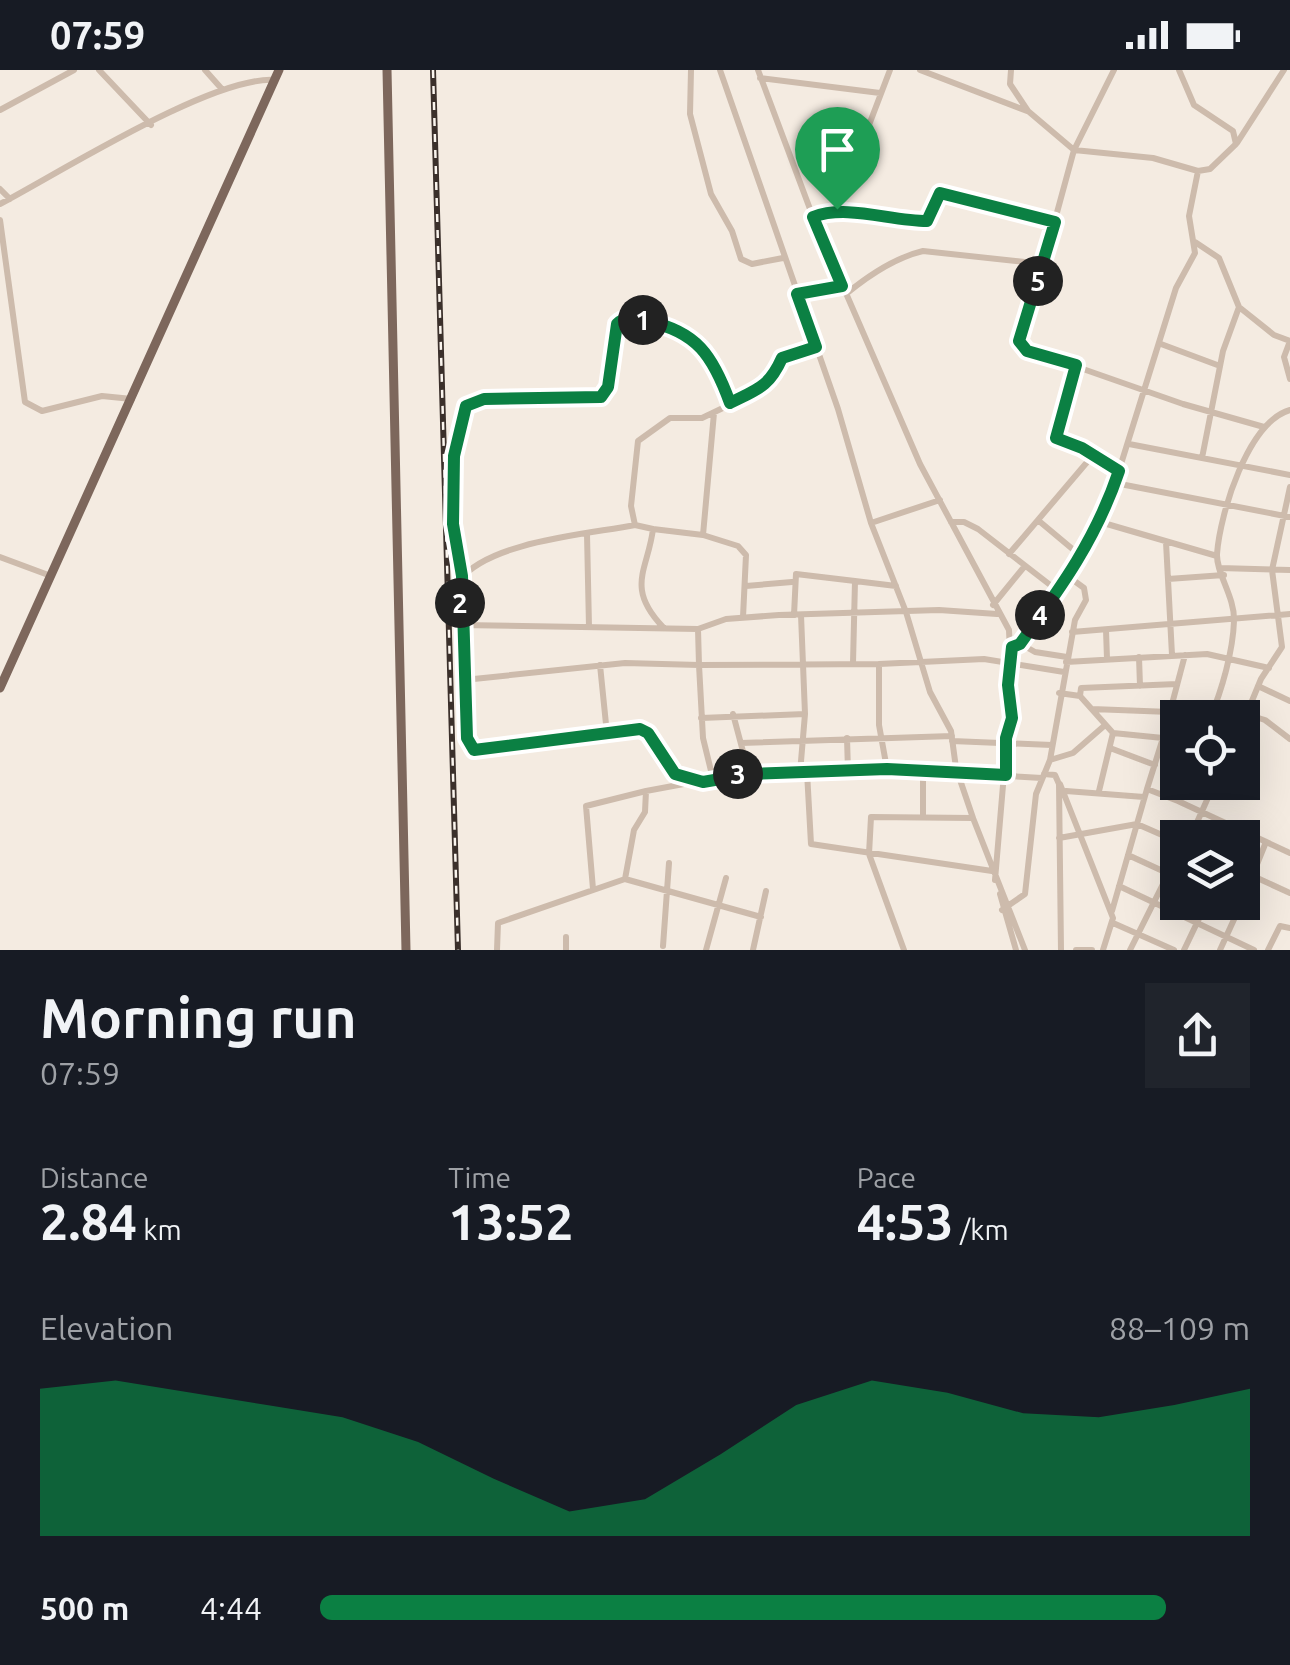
<!DOCTYPE html>
<meta charset="utf-8">
<style>
:root{--surface:#171b24;--page:#20242c;--text:#f1f3f6;--muted:#9ea1a6;--accent:#0b8043}
body{margin:0;font-family:Ubuntu,sans-serif;background:var(--page);color:var(--text);height:100vh;display:flex;flex-direction:column;font-size:38px;white-space:nowrap}
*{box-sizing:border-box;margin:0}
p{font-size:32px;color:var(--muted)}
.icon{flex:none;width:55px;height:55px;fill:none;stroke:currentColor;stroke-width:2;stroke-linecap:round;stroke-linejoin:round}
.map{position:relative;height:880px;overflow:hidden}
.sheet{display:flex;flex-direction:column;background:var(--surface);flex:1}
.sheet>*{flex:none}
.controls{position:absolute;left:1160px;top:630px;display:grid;gap:20px}
.controls a{display:grid;place-items:center;width:100px;height:100px;border-radius:0px;background:var(--surface);box-shadow:0 10px 40px #0002;font-size:50px}
.pin{position:absolute;display:grid;place-items:center;width:85px;height:85px;color:#fff;margin:-102px -42px;border-radius:50% 50% 50% 0;rotate:-45deg;box-shadow:0 0 10px #0007}
.pin .icon{rotate:45deg}
.km{position:absolute;width:50px;height:50px;margin:-25px;border-radius:50%;background:#222;color:#fff;font-size:28px;line-height:50px;text-align:center}
.round{display:grid;place-items:center;flex:none;width:105px;height:105px;border-radius:0px;background:var(--page)}
.overview{display:flex;align-items:center;justify-content:space-between;height:170px;padding:0 40px}
h1{font-size:55px;font-weight:700;line-height:75px}
.stats{display:grid;grid-template-columns:repeat(3,1fr);gap:15px;height:170px;padding:10px 40px}
.stats div{display:grid;align-content:center}
.stats b{font-size:50px;font-weight:700}
.stats small{font-size:28px;font-weight:400}
.stats p{font-size:28px}
.chart{height:280px;padding:20px 40px}
.chart p{display:flex;justify-content:space-between}
.chart svg{width:100%;height:180px;margin-top:10px;fill:var(--accent);opacity:.7}
ul{padding:0 40px;list-style:none;font-size:32px}
li{display:grid;grid-template-columns:160px 120px 1fr;align-items:center;height:75px}
li i{height:25px;border-radius:12px;background:var(--accent)}
.status{display:flex;justify-content:space-between;align-items:center;height:70px;padding:0 50px;background:var(--surface);direction:ltr}
.status svg{height:28px;fill:currentColor}
.map>svg:first-child{display:block}
.lines{fill:none;stroke-linecap:round;stroke-linejoin:round}
.minor{stroke:#cdbbac;stroke-width:6}
.major{stroke:#7d675c;stroke-width:9}
.rail-casing{stroke:#3b302b;stroke-width:6}
.rail{stroke:#fbf5ee;stroke-width:2.5;stroke-dasharray:8;stroke-linecap:butt}
.route-casing{stroke:#fff;stroke-width:20}
.route{stroke:#0b8043;stroke-width:12}
</style>
<div class="status"><b>07:59</b><svg viewBox="0 0 49 12"><path d="M0 12V9h3v3zM5 12V6h3v6zM10 12V3h3v9zM15 12V0h3v12zM26 1h20v11H26zM47 4h2v5h-2z"/></svg></div>
<div class="map">
<svg width="1290" height="880" viewBox="0 0 1290 880">
<rect width="100%" height="100%" fill="#f4ebe1"/>
<g class="lines">
<!-- minor -->
<path class="minor" d="M99 0 151 55
M205 0 221 18
M691 0 690 44 711 124 732 161 741 189 752 194 783 188
M720 0 838 339 871 453 906 542 930 622 951 661 956 698 973 748 1025 880
M758 0 813 147 920 394 1009 560 1013 648 1007 668 995 810
M920 0 1027 41
M1011 0 1010 14 1028 41 1074 80 1153 88 1198 101
M760 8 880 23
M0 40 74 0
M1237 73 1284 0
M0 119 10 129
M0 134C59 103 214 5 275 10
M837 139 890 0
M813 147C845 134 891 151 927 151L939 123 1055 151
M0 150 25 332 42 341 102 326 132 329
M1195 172 1219 188 1239 237 1223 281 1202 388
M1043 194 1020 265 1023 278 1183 334 1264 357
M797 223 843 216
M846 224C869 205 894 188 923 181L1043 194 1074 80 1114 0
M1239 237 1274 265 1290 271 1284 287 1290 309
M1161 274 1220 296
M1077 295 1055 367 1119 401
M1129 374 1290 405
M1115 413 1290 447
M1039 451 1082 487
M951 452H964L978 459 1058 521
M1100 452 1217 486
M871 453 940 430
M653 459 703 465 714 343
M587 464 589 557
M703 465 738 476 746 485 743 547
M1166 472 1172 585
M1009 484 1094 384
M0 487 51 506
M1220 498 1290 500
M462 506C454 471 440 352 472 331L601 327 608 317 617 254 631 248C694 260 709 272 731 333
M1069 507 1106 442 1176 218 1195 183 1189 146 1198 101 1210 99 1236 74 1233 61 1194 35 1179 0
M1168 509 1224 505
M746 516 792 512
M993 535 1024 497
M794 545 796 504 855 511
M801 545 805 644
M460 555V510C490 471 590 464 635 455
M663 557C625 517 648 500 653 459L635 455 631 436 638 371 670 348H702L750 325 775 306 782 288 815 277
M698 559 460 555 467 668 474 680 640 659 649 663 675 704 700 711
M1106 560 1107 589
M1072 562 1290 544
M1021 574 1035 582 1067 587
M1139 587 1140 616
M1066 592 1207 584 1269 598
M853 593 855 511 896 516
M879 594 699 595 698 559 726 549 779 545 939 540 997 544
M600 595 607 664
M464 610 625 593 699 595 703 668 713 709
M1258 616 1290 631
M1059 623 1080 626 1113 663 1099 721
M1080 626 1081 618 1177 614
M1172 633 1211 645
M1216 635 1265 650 1290 669
M1092 639 1170 642
M733 644 749 704
M701 648 805 644 800 703
M1210 648C1222 620 1233 581 1234 551 1235 527 1216 503 1217 484 1220 443 1248 352 1290 340
M1242 655 1261 609 1282 577 1272 500 1290 417
M1113 663 1163 668 1185 585
M847 668 848 701
M952 671 1052 675
M741 673 952 666
M1110 678 1155 695
M1050 690 1073 683 1104 656
M887 699 879 655V594L984 589 1064 602
M807 702 811 774 992 801
M1044 704 1055 705 1059 714 1061 880
M1184 712 1178 731 1290 783
M1060 714 1113 848 1103 880
M1147 719 1163 668
M1066 721 1144 727
M923 746V701
M1059 768 1137 754 1178 772
M1190 768 1215 712
M1128 785 1178 808
M1242 801 1290 823
M625 809 761 847
M1119 816 1254 880
M593 819 586 736 646 721
M1000 824 1016 880
M1242 831 1266 772
M1002 840 1025 824 1036 724 1050 690 1075 550 1086 530 1084 518 1069 507 1021 574 1012 577
M1112 841 1147 719 1178 731
M1113 853 1174 880
M566 867V880
M663 876 669 793
M497 880 498 853 625 809 634 760 645 742 646 721 732 705 887 699 1042 708
M706 880 726 808
M753 880 766 821
M904 880 869 784 871 747 973 748
M1076 880H1092
M1130 880 1178 784
M1184 880 1207 832
M1220 880 1242 832
M1268 880 1280 856 1290 858"/>
<!-- major -->
<path class="major" d="M387 0 406 880
M0 618 279 0"/>
<!-- rail casing -->
<g class="rail-casing">
<path id="rail" d="M433 0 458 880"/>
</g>
<!-- rail -->
<use href="#rail" class="rail"/>
</g>
<g class="lines">
<!-- route casing -->
<g class="route-casing">
<path id="route" d="M940 123 1055 152 1019 271 1027 281 1076 295 1056 368 1082 378 1119 401C1096 469 1062 516 1020 574L1012 577 1008 615 1012 648 1006 668V705L887 699 749 704 703 712 675 704 648 663 640 659 474 680 467 668 462 506 453 454 454 386 466 336 484 329 601 327 608 317 617 254C626 245 634 249 646 251 697 261 713 286 730 333 758 319 769 317 782 288L816 277 797 224 842 216 813 147C847 134 890 151 927 151Z"/>
</g>
<!-- route -->
<use href="#route" class="route"/>
</g>
</svg>
<div class="controls">
<a><svg class="icon" aria-label="locate" viewBox="0 0 24 24"><circle cx="12" cy="12" r="6"/><path d="M12 2v4M12 18v4M2 12h4M18 12h4"/></svg></a>
<a><svg class="icon" aria-label="layers" viewBox="0 0 24 24"><path d="M12 4l9 5-9 5-9-5zM3 14l9 5 9-5"/></svg></a>
</div>
<div class="pin" style="left:837px;top:139px;background:#1e9e55"><svg class="icon" aria-label="arrive" viewBox="0 0 24 24"><path d="M6 21V4h12l-3 4 3 4H6"/></svg></div>
<b class="km" style="left:643px;top:250px">1</b>
<b class="km" style="left:460px;top:533px">2</b>
<b class="km" style="left:738px;top:704px">3</b>
<b class="km" style="left:1040px;top:545px">4</b>
<b class="km" style="left:1038px;top:211px">5</b>
</div>
<section class="sheet">
<div class="overview"><div><h1>Morning run</h1><p>07:59</p></div><a class="round"><svg class="icon" aria-label="share" viewBox="0 0 24 24"><path d="M12 15V3M7 8l5-5 5 5M5 13v7h14v-7"/></svg></a></div>
<div class="stats">
<div><p>Distance</p><b>2.84<small> km</small></b></div>
<div><p>Time</p><b>13:52</b></div>
<div><p>Pace</p><b>4:53<small> /km</small></b></div>
</div>
<div class="chart"><p><span>Elevation</span>88–109 m</p>
<svg viewBox="0 0 160 44" preserveAspectRatio="none"><path d="M0 44V8L10 6L20 9L30 12L40 15L50 21L60 30L70 38L80 35L90 24L100 12L110 6L120 9L130 14L140 15L150 12L160 8V44z"/></svg>
</div>
<ul>
<li><b>500 m</b>4:44<i style="width:91%"></i></li>
</ul>
</section>
